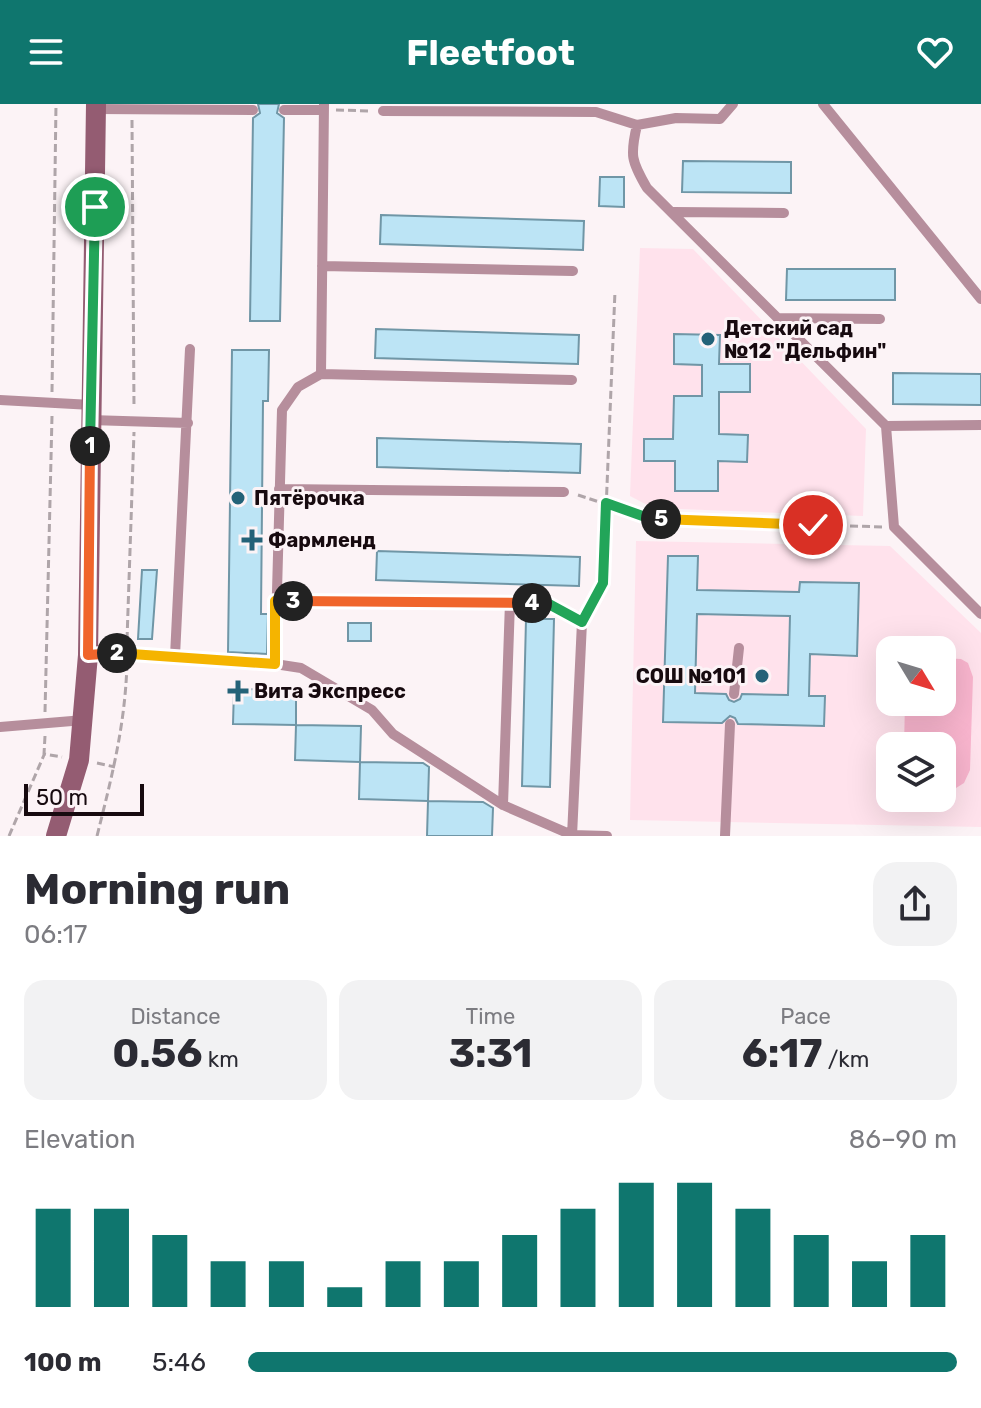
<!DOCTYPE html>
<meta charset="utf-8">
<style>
:root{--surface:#fff;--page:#f2f2f3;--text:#2b2b33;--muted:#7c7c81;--accent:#0f766e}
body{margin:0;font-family:Rubik,sans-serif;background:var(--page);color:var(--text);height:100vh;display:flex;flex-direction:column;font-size:30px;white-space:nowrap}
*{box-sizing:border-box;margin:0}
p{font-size:26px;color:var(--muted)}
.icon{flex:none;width:44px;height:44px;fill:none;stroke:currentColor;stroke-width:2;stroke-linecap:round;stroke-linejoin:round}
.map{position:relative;height:732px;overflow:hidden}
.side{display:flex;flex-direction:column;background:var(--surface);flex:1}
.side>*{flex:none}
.needle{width:52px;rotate:128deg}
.fabs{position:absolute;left:876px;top:532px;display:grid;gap:16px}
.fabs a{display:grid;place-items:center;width:80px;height:80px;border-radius:16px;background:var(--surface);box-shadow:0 8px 32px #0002;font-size:40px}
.scale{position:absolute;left:24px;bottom:20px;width:120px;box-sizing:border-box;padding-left:8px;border:4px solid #170a0f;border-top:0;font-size:22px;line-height:28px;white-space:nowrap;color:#170a0f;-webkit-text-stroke:6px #fcf3f6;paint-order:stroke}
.pin{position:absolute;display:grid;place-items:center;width:68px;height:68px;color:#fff;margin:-34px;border:4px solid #fff;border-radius:50%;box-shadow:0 2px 8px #0007}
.km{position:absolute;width:40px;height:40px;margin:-20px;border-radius:50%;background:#222;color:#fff;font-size:22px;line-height:40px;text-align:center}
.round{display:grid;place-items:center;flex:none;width:84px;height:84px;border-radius:24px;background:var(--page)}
.head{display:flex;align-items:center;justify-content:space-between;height:136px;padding:0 24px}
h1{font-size:44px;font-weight:700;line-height:60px}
.metrics{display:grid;grid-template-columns:repeat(3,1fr);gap:12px;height:136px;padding:8px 24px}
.metrics div{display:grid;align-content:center;border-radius:20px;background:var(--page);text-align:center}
.metrics b{font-size:40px;font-weight:700}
.metrics small{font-size:22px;font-weight:400}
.metrics p{font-size:22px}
.chart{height:224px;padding:16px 24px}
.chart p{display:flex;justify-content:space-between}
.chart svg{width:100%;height:144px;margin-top:8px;stroke:var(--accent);stroke-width:6}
ul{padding:0 24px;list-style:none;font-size:26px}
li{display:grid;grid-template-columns:128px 96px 1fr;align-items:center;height:60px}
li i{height:20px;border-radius:10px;background:var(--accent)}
header{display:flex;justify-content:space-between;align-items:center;height:104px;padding:0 24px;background:var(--accent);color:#fff;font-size:36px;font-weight:700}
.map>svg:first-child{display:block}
.built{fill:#ffe2ec;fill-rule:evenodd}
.garden{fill:#f9b5ce}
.building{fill:#bce4f5;stroke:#7096a6;stroke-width:2;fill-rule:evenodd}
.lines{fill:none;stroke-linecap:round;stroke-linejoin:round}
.path{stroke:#afa5a9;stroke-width:3;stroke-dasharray:8 4;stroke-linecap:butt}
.lane{stroke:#b68e9c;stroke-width:10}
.secondary{stroke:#945c72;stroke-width:20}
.split-1-casing{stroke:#fff;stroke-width:16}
.split-2-casing{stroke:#fff;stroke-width:16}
.split-3-casing{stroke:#fff;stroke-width:16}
.split-4-casing{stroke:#fff;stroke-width:16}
.split-5-casing{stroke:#fff;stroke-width:16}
.split-6-casing{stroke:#fff;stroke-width:16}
.split-1{stroke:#22a559;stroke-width:10}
.split-2{stroke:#f0652b;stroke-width:10}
.split-3{stroke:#f5b400;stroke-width:10}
.split-4{stroke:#f0652b;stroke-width:10}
.split-5{stroke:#22a559;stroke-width:10}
.split-6{stroke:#f5b400;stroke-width:10}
.poi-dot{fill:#246278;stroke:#fcf3f6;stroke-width:3}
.labels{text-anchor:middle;stroke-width:6;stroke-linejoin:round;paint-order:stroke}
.poi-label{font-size:20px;font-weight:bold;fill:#170a0f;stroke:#fcf3f6;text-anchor:start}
</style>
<header><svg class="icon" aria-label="menu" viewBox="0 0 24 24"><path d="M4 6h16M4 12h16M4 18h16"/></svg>Fleetfoot<svg class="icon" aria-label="heart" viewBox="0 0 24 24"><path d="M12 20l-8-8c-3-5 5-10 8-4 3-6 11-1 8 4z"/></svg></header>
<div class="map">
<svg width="981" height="732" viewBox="0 0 981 732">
<rect width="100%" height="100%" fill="#fcf3f6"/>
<!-- built -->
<path class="built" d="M640 144 693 145 866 325 863 412 653 404 630 392Z
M636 437 890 442 981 529V723L630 716ZM890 546H942V598H890ZM890 642H942V694H890Z"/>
<!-- garden -->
<path class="garden" d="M942 554 961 555 968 559 973 573 970 666 964 679 956 684 942 685V642H904L905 598H942Z"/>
<!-- building -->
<path class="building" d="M258 0H279L277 9 284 14 280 217H250L253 14 260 9Z
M683 57 791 58V89L682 88Z
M600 73H624V103L599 102Z
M381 111 584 117 583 146 380 140Z
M787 165H895V196H786Z
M376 225 579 231 578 260 375 254Z
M674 230 720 231 719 260H750V288H719V330L748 331 747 358 718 357V387H675V357H644V335H673L674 292H702V261L674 260Z
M232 246H269L268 297H263L261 510H268L267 550 228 548Z
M893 269 981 270V301L893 300Z
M377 334 581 340 580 369 377 363Z
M377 447 580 453 579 482 376 476Z
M668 452H698L697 486 799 488 800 478 859 479 857 552 810 550 809 592H825L824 622 738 620 735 614 730 612 722 619 663 618ZM697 510 790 512 788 591 742 590 740 595 734 598 729 596 726 590 695 589Z
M142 466H157L152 535H138Z
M526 515H554L550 683 522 682Z
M348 519H371V537H348Z
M234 585 296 586V621L233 620Z
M296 621 361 622 360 658 295 656Z
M360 658 423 659 429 663 428 697 359 695Z
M428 697 483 698 493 704 492 732H427Z"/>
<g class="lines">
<!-- path -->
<path class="path" d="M336 6 372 7
M132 16 134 304
M52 288 56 0
M578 391 651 415 882 423
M588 507 603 479 615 187
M127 536 134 328
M45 608 52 312
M45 632 44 650 62 653
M97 659 115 663
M9 732 44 651
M97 732C112 672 125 622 127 560"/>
<!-- lane -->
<path class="lane" d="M823 0 981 195
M96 5 253 6
M284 6H324
M383 7 596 8 637 21 676 14 720 15 733 0
M637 21C630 51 631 57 647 84L886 322 894 423 981 510
M674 108 784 109
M322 162 573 167
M778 214 880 215
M321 270 572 276
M0 296 92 301
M90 316 188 319
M886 322 981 321
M279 385 564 388
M275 497 547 499 582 518 572 732
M88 551 127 548 275 560 301 564 372 606 393 630 503 701 572 731 607 732
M175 552 190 245
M275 560 282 306 298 283 321 270 324 0
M734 590 739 544
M0 623 84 616
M503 701 510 498
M725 732 730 620"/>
<!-- secondary -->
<path class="secondary" d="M56 732 79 656 88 551 96 0"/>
</g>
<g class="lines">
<!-- split-1 casing -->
<g class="split-1-casing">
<path id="split-1" d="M90 342 95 103"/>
</g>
<!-- split-2 casing -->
<g class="split-2-casing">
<path id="split-2" d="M90 342 88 551 117 549"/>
</g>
<!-- split-3 casing -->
<g class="split-3-casing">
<path id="split-3" d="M117 549 275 560V497H293"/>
</g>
<!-- split-4 casing -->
<g class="split-4-casing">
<path id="split-4" d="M293 497 532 499"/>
</g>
<!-- split-5 casing -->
<g class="split-5-casing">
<path id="split-5" d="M532 499H547L582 518 603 479 606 399 651 415H661"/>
</g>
<!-- split-6 casing -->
<g class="split-6-casing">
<path id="split-6" d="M661 415 813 421"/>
</g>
<!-- split-1 -->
<use href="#split-1" class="split-1"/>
<!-- split-2 -->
<use href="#split-2" class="split-2"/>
<!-- split-3 -->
<use href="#split-3" class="split-3"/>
<!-- split-4 -->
<use href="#split-4" class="split-4"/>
<!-- split-5 -->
<use href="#split-5" class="split-5"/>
<!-- split-6 -->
<use href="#split-6" class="split-6"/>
</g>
<!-- markers -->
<g class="poi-dot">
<circle cx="708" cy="235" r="8"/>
<circle cx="238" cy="394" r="8"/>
<path d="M248 424h8v8h8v8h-8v8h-8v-8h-8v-8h8z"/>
<circle cx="762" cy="572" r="8"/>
<path d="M234 575h8v8h8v8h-8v8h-8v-8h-8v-8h8z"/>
</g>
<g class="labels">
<!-- poi labels -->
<g class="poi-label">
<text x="724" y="231">Детский сад<tspan x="724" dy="23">№12 "Дельфин"</tspan></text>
<text x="254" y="401">Пятёрочка</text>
<text x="268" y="443">Фармленд</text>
<text x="746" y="579" text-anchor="end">СОШ №101</text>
<text x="254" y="594">Вита Экспресс</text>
</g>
</g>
</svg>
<div class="fabs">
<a><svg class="needle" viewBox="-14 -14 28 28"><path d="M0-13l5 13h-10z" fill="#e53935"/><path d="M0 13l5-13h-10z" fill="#7c7c81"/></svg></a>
<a><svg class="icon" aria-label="layers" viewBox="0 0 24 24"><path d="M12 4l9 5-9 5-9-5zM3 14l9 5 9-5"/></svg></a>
</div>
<div class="scale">50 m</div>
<div class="pin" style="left:95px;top:103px;background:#1e9e55"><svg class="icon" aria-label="arrive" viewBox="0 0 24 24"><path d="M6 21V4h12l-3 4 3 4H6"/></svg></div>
<div class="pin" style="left:813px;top:421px;background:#d93025"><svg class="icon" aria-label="check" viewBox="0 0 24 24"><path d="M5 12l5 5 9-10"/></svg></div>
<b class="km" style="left:90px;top:342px">1</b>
<b class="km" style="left:117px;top:549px">2</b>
<b class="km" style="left:293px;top:497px">3</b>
<b class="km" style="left:532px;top:499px">4</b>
<b class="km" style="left:661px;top:415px">5</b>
</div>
<section class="side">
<div class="head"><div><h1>Morning run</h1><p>06:17</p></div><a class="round"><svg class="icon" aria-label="share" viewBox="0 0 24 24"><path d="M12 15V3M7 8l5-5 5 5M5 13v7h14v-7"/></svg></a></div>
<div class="metrics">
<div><p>Distance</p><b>0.56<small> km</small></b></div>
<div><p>Time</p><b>3:31</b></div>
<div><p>Pace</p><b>6:17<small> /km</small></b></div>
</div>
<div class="chart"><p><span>Elevation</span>86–90 m</p>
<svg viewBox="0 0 160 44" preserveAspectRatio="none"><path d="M5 44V14M15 44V14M25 44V22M35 44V30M45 44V30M55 44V38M65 44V30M75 44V30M85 44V22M95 44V14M105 44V6M115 44V6M125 44V14M135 44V22M145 44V30M155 44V22"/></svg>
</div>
<ul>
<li><b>100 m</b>5:46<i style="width:100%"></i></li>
</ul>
</section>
